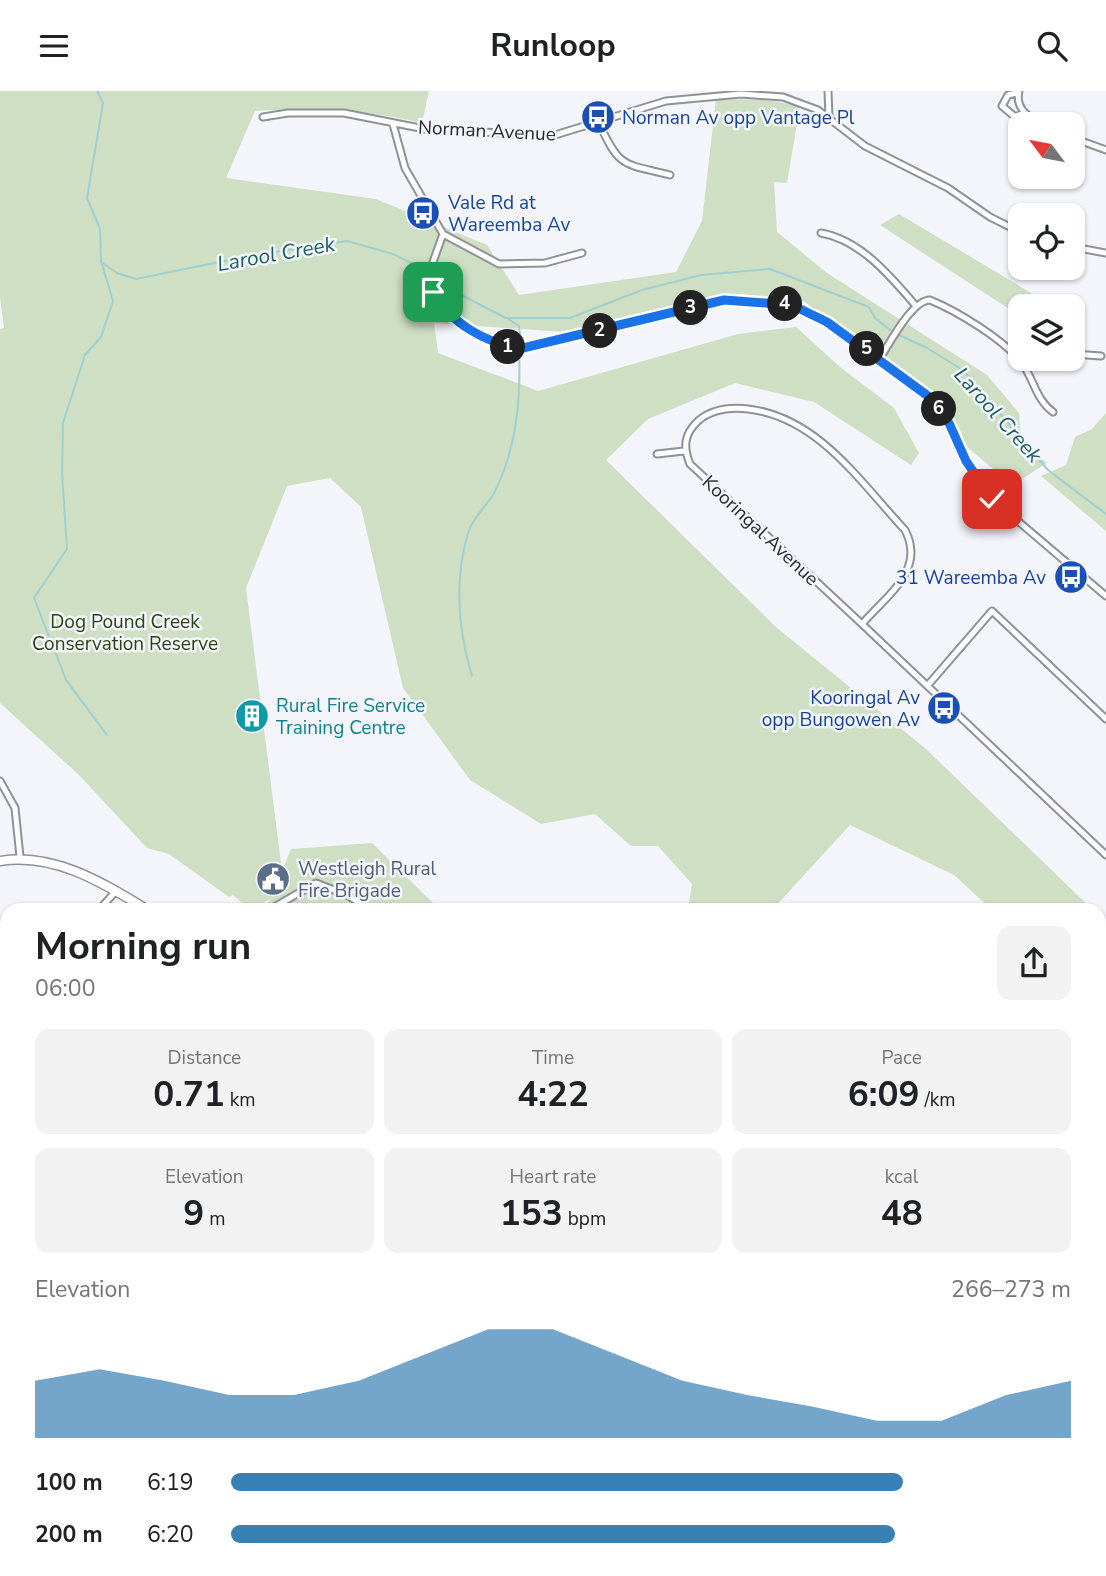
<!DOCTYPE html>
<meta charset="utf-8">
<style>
:root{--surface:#fff;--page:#f2f2f2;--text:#202124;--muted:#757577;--accent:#3881b5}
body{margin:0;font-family:"Nunito Sans",sans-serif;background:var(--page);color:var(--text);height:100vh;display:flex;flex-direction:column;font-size:26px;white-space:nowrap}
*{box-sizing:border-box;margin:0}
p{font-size:23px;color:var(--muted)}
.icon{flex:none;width:38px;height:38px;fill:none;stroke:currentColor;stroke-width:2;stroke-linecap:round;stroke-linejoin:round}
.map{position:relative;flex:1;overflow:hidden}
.details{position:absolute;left:0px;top:812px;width:1106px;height:674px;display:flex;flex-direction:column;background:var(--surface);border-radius:21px 21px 0 0;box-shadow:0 2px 5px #0004}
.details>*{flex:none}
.needle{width:46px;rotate:302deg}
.fabs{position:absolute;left:1008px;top:21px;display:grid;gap:14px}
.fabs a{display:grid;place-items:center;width:77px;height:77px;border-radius:14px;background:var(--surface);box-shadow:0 2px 5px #0004;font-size:35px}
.pin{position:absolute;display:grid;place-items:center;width:60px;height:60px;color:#fff;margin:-30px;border-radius:14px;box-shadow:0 4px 10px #0006}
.km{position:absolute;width:35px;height:35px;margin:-18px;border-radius:50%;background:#222;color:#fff;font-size:19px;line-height:35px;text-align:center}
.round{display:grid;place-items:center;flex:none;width:74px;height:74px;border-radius:14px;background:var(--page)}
.headline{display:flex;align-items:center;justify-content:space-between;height:119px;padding:0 35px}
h1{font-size:38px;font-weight:700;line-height:52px}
.figures{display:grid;grid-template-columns:repeat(3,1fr);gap:10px;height:119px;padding:7px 35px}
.figures div{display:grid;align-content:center;border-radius:14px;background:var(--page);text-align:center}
.figures b{font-size:35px;font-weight:700}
.figures small{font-size:19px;font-weight:400}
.figures p{font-size:19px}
.chart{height:196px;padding:14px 35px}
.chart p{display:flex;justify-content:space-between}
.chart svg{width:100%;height:126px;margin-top:7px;fill:var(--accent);opacity:.7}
ul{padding:0 35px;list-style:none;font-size:23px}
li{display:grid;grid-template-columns:112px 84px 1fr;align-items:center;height:52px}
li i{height:18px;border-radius:9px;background:var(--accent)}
header{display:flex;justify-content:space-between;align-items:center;height:91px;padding:0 35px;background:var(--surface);font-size:32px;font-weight:700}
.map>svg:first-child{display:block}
.green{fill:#cedfc4}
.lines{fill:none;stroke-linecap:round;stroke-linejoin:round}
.stream{stroke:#9fd0d1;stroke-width:2}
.minor-casing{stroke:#909197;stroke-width:9}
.secondary-casing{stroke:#909197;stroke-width:11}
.minor{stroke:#fff;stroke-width:5}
.secondary{stroke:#fff;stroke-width:8}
.route-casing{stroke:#fff;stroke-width:14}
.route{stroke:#1a73e8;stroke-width:9}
.labels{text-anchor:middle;stroke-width:5;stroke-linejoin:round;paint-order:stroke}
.transit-label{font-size:19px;fill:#164399;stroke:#f3f5fb;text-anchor:start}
.street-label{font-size:19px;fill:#29292c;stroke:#f3f5fb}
.park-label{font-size:19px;fill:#2a4413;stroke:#f3f5fb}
.culture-label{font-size:19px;fill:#0d838f;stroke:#f3f5fb;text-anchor:start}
.service-label{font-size:19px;fill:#4e5e75;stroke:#f3f5fb;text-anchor:start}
.water-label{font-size:21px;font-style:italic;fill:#1b5e5f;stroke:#f3f5fb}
</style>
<header><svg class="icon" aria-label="menu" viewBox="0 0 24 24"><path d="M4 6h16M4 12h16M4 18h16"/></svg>Runloop<svg class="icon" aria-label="search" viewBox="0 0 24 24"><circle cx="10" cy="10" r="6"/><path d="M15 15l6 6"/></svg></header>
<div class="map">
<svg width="1106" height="1485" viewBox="0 0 1106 1485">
<rect width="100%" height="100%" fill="#f3f5fb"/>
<!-- green -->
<path class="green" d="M0 0H429L422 32C359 18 319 17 255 20L226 87 376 108 487 154 519 204 676 181 702 130 716 8 766 9 800 15 787 92 774 91 777 141 827 182 987 284 1019 322 1021 351 1047 372 1012 394 953 344 878 256 801 209 756 206 594 243 434 232 438 262 538 300 738 243 796 236 840 276 894 317 919 362 911 374 814 311 735 292 648 328 606 369 777 537 926 658 1093 819H992L954 784 850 734 772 819H688L692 793 658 755H631L595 723 541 733 470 689 403 597 361 416 330 387 287 395 246 497 282 780 291 758 372 752 440 819H260L272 807 250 819 233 804 229 806 169 763 147 757 79 684 0 612V238L4 237 0 207Z
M899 123 1048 212 1059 215H1020V225L880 134Z
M1106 322V440L1041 385 1066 374 1075 346 1092 338Z
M1099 825 1106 831V997L1099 991Z
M7 959V1479H350L344 1485H0V963Z"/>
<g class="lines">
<!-- stream -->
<path class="stream" d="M97 0 103 12 87 107 100 138 101 171 117 182 136 188 249 165 347 150 393 163 427 180
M102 173 113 210 101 246 85 264 63 332 62 381 67 458 34 507 66 589 107 644
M432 183 465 206 506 227H570L642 199 701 184 770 178 869 216 875 227 893 241
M507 227 519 235 521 253
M897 243 927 257 963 279 1048 379 1106 423
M472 585C458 539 454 490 468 442 473 426 486 416 494 402 516 360 521 307 519 261
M0 1072 7 1069"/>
<!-- minor casing -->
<g class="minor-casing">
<path id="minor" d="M828 0 829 26
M1019 0C1015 17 1027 25 1041 33
M1017 2 1008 4 1002 15 1014 25H1027
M263 26 288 22H344L430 39 555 44 666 10 741 3 783 6 818 19 865 55 948 97 990 126 1020 141
M599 32C620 78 623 72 670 84
M393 33 405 77 443 143 499 173 545 172 582 162
M1073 47 1106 59
M821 142C861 149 891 186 916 215
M443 143 428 185C442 230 490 260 537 256L724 209 792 214 811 220 880 267 928 305 949 332 966 370 992 408 1106 505
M1073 156 1106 162
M1073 263 1101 265
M880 267C890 252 912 209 930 209 957 220 1003 248 1021 271 1034 287 1035 308 1053 321
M1022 271 1041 268
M657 363 684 360
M862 533 690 373C683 356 684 343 698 330 712 318 730 316 748 318 818 326 860 391 905 439 926 479 887 504 862 533L1106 764
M928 594 992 520 1106 628
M0 690 15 717 20 766
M99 819 116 800
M269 819 316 792 347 804 370 819
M0 858 7 862
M0 920 7 913
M1099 1055 1106 1067
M1099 1115 1106 1101
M1099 1128 1106 1115
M1099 1146 1106 1149
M1099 1231 1106 1238
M551 1479 554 1485
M636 1479 637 1485
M695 1479 702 1485
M774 1479 779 1485
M899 1479 902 1485
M358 1485 364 1479
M452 1485H461
M561 1485 565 1479
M910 1485 912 1479"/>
</g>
<!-- secondary casing -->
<g class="secondary-casing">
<path id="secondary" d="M0 770C54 761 103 792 148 819
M1099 1436 1106 1434
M1032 1479 1034 1485
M1048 1485 1049 1479"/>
</g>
<!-- minor -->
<use href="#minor" class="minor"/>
<!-- secondary -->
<use href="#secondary" class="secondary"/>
</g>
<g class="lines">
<!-- route casing -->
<g class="route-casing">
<path id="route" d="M433 201C450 232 488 254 523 257L724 209 792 214 827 231 928 305 949 332 966 370 992 408"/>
</g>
<!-- route -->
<use href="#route" class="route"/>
</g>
<!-- icons -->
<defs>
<g id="bus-disc" transform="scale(1.75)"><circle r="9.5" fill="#1a4fb4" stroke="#f3f5fb"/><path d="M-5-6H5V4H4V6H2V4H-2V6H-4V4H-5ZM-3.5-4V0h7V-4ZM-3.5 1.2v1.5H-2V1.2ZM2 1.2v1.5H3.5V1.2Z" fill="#fff"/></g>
<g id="building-disc" transform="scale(1.75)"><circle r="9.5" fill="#0f9aa8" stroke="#f3f5fb"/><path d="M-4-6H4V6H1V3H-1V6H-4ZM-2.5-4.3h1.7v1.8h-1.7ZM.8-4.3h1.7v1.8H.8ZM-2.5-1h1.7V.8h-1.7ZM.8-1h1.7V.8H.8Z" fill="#fff"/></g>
<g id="civic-disc" transform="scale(1.75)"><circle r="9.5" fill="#5c6f8a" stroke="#f3f5fb"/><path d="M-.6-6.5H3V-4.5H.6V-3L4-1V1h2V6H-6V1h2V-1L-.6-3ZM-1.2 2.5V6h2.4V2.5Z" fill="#fff"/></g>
</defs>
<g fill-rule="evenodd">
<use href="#bus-disc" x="598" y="26"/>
<use href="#bus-disc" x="423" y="122"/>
<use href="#bus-disc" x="1071" y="486"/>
<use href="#bus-disc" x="944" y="617"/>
<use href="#building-disc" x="252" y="625"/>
<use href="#civic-disc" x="273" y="788"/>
</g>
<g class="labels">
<!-- transit labels -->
<g class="transit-label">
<text x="622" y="33">Norman Av opp Vantage Pl</text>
<text x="448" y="118">Vale Rd at<tspan x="448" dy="22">Wareemba Av</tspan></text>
<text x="1046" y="493" text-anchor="end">31 Wareemba Av</text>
<text x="920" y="613" text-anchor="end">Kooringal Av<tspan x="920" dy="22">opp Bungowen Av</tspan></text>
</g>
<!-- street labels -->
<g class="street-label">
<text transform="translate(487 39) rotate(3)" y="7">Norman Avenue</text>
<text transform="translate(761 439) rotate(43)" y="7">Kooringal Avenue</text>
</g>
<!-- park labels -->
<g class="park-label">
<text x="125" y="537">Dog Pound Creek<tspan x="125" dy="22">Conservation Reserve</tspan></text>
</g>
<!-- culture labels -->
<g class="culture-label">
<text x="276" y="621">Rural Fire Service<tspan x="276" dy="22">Training Centre</tspan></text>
</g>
<!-- service labels -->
<g class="service-label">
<text x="298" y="784">Westleigh Rural<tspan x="298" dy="22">Fire Brigade</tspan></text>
</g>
<!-- water labels -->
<g class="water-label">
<text transform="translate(276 163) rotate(-10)" y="7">Larool Creek</text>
<text transform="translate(998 324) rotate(48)" y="7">Larool Creek</text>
</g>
</g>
</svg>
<div class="fabs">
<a><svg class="needle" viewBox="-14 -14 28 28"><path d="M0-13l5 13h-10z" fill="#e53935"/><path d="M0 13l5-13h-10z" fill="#757577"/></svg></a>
<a><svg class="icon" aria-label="locate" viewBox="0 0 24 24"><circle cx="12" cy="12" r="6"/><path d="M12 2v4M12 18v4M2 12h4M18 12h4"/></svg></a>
<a><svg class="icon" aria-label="layers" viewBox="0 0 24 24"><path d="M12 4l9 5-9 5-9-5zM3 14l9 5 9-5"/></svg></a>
</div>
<div class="pin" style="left:433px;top:201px;background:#1e9e55"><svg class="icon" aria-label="arrive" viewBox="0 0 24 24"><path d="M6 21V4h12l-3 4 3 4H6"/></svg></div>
<div class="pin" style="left:992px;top:408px;background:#d93025"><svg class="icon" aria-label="check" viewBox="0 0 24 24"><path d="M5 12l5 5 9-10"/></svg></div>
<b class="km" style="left:508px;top:256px">1</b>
<b class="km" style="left:600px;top:240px">2</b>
<b class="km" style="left:691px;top:217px">3</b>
<b class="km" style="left:785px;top:213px">4</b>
<b class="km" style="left:867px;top:258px">5</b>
<b class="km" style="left:939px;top:318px">6</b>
<section class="details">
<div class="headline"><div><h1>Morning run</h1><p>06:00</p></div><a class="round"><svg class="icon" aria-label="share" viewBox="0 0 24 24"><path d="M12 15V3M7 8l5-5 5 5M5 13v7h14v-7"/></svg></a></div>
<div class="figures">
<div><p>Distance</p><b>0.71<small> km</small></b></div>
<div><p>Time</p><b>4:22</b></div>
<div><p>Pace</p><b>6:09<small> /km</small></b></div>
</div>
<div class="figures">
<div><p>Elevation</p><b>9<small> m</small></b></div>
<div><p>Heart rate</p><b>153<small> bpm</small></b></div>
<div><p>kcal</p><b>48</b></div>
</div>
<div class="chart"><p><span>Elevation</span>266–273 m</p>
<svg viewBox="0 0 160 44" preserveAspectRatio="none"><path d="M0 44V24L10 20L20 24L30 29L40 29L50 24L60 15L70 6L80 6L90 15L100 24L110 29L120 33L130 38L140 38L150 29L160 24V44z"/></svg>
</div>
<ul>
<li><b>100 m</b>6:19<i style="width:80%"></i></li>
<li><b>200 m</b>6:20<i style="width:79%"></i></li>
</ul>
</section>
</div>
